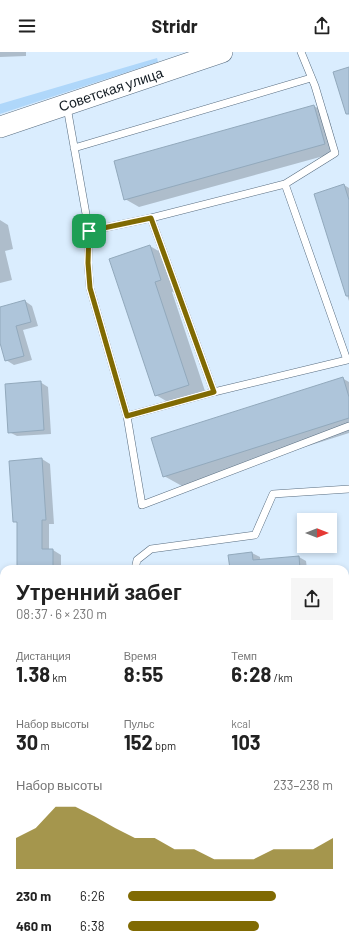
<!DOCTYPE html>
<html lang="ru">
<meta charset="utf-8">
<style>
:root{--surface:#fff;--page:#f6f6f6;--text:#222;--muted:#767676;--accent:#806a02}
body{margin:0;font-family:Barlow,sans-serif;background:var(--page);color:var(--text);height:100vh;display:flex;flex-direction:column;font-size:15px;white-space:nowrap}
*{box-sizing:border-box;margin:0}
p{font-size:13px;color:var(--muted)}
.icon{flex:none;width:22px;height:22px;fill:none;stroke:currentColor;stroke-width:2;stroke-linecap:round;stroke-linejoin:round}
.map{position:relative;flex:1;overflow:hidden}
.panel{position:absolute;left:0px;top:513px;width:349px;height:384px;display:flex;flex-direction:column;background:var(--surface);border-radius:12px 12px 0 0;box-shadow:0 2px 6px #0003}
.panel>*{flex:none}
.needle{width:26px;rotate:90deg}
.tools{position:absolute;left:297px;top:461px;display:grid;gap:8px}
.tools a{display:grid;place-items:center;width:40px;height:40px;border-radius:0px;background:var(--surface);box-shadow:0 2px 6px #0003;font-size:20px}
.pin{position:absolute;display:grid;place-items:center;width:34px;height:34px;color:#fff;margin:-17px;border-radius:8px;box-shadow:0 2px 6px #0006}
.round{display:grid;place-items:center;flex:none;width:42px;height:42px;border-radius:0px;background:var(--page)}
.summary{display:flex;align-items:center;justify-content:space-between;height:68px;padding:0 16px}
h1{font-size:22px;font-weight:700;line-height:30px}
.metrics{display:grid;grid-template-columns:repeat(3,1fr);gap:6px;height:68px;padding:4px 16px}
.metrics div{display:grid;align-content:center}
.metrics b{font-size:20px;font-weight:700}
.metrics small{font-size:11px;font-weight:400}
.metrics p{font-size:11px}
.chart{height:112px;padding:8px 16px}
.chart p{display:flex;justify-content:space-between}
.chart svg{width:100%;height:72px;margin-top:4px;fill:var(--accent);opacity:.7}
ul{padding:0 16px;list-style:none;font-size:13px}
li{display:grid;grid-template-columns:64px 48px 1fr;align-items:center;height:30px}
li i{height:10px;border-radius:5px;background:var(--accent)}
header{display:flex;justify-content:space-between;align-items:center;height:52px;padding:0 16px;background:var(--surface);font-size:18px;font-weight:700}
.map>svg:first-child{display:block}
.grass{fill:#afd7fa}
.shadow{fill:#0003}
.building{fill:#aec5da;stroke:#92a9bc}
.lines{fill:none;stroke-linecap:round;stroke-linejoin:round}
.lane-casing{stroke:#586d80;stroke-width:8}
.street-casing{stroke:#586d80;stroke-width:16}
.secondary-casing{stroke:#586d80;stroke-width:22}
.lane{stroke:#fff;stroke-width:7}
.street{stroke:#fff;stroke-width:15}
.secondary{stroke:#fff;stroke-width:21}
.route-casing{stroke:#fff;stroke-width:8}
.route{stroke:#806a02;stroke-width:5}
.labels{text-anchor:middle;stroke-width:4;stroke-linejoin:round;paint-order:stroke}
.street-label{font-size:14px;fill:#131c23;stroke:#daedfe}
</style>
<header><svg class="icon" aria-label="menu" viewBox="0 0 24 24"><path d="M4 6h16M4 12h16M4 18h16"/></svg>Stridr<svg class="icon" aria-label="share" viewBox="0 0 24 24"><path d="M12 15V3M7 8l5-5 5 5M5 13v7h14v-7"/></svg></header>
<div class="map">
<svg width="349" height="897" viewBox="0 0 349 897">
<rect width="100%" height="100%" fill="#daedfe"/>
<!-- grass -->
<path class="grass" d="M157 6 158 10 0 62V52Z"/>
<!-- shadow -->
<path class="shadow" d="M0 0H26V4L0 5Z
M314 54 328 62 338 100 139 155 125 147Z
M344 133 349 136V249L315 143Z
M0 168 8 173 13 197 5 199 12 228 0 231Z
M150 194 167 204 178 238 172 240 206 342 173 353 156 343Z
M25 249 32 254 38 274 23 278 32 308 14 313 6 308 0 287V256Z
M342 326 349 330V381L182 434 164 424Z
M40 330 48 335 51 382 17 384 9 380Z
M42 407 50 412 54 472H49V498H53L61 503V517H18V471L14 469Z
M252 501 260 505V508L299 505 306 509 307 517H231L229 504Z
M40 893H78L79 897H41Z"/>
<!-- building -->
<path class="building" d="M349 15V62H346L333 20Z
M314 53 325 92 124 148 114 109Z
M344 132 349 148V244H346L314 142Z
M150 193 161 228 155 230 189 333 155 344 109 207Z
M25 248 31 270 16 274 24 304 5 309 0 291V255Z
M343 325 349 345V366L163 425 151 386Z
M41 329 44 378 8 381 5 332Z
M42 406 46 468H42V497H53V517H17V470H13L9 409Z
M252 500 253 508 299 504 300 517H230L228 503Z"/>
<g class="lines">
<!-- lane casing -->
<g class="lane-casing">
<path id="lane" d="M67 55 89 179 88 211 90 236 127 364 142 453 349 374
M74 96 311 26
M151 166 214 340 347 308 285 132
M89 179 151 166 285 132 335 101 315 34 301 0
M127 364 214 340
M135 517 137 508 151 497 255 483 273 442 349 437"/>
</g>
<!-- street casing -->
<g class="street-casing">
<path id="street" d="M0 689 4 688"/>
</g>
<!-- secondary casing -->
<g class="secondary-casing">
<g id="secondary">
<path id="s1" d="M0 75 222 0"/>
</g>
</g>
<!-- lane -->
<use href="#lane" class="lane"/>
<!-- street -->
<use href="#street" class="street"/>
<!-- secondary -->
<use href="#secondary" class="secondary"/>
</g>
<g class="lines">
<!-- route casing -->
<g class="route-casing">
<path id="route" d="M151 166 214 340 127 364 90 236 88 211 89 179Z"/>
</g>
<!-- route -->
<use href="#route" class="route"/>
</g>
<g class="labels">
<!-- street labels -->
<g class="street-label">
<text dy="5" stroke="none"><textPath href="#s1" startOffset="117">Советская улица</textPath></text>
</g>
</g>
</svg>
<div class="tools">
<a><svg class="needle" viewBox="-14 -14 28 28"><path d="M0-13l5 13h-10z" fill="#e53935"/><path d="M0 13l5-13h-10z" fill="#767676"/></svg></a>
</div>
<div class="pin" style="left:89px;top:179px;background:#1e9e55"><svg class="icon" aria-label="arrive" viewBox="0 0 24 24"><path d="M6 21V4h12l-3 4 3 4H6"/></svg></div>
<section class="panel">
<div class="summary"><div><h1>Утренний забег</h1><p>08:37 · 6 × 230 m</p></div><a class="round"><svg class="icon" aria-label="share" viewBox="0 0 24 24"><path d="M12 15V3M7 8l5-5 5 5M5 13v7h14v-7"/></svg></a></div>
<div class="metrics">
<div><p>Дистанция</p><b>1.38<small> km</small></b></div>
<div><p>Время</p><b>8:55</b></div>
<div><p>Темп</p><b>6:28<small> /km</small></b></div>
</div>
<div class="metrics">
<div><p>Набор высоты</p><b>30<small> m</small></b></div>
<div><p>Пульс</p><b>152<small> bpm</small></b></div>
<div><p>kcal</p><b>103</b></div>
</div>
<div class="chart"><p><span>Набор высоты</span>233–238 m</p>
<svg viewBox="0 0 160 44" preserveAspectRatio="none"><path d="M0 44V25L10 19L20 6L30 6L40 12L50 19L60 25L70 25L80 32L90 32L100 38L110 38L120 38L130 32L140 32L150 32L160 25V44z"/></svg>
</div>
<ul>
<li><b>230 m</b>6:26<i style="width:72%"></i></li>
<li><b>460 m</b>6:38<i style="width:64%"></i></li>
</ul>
</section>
</div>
